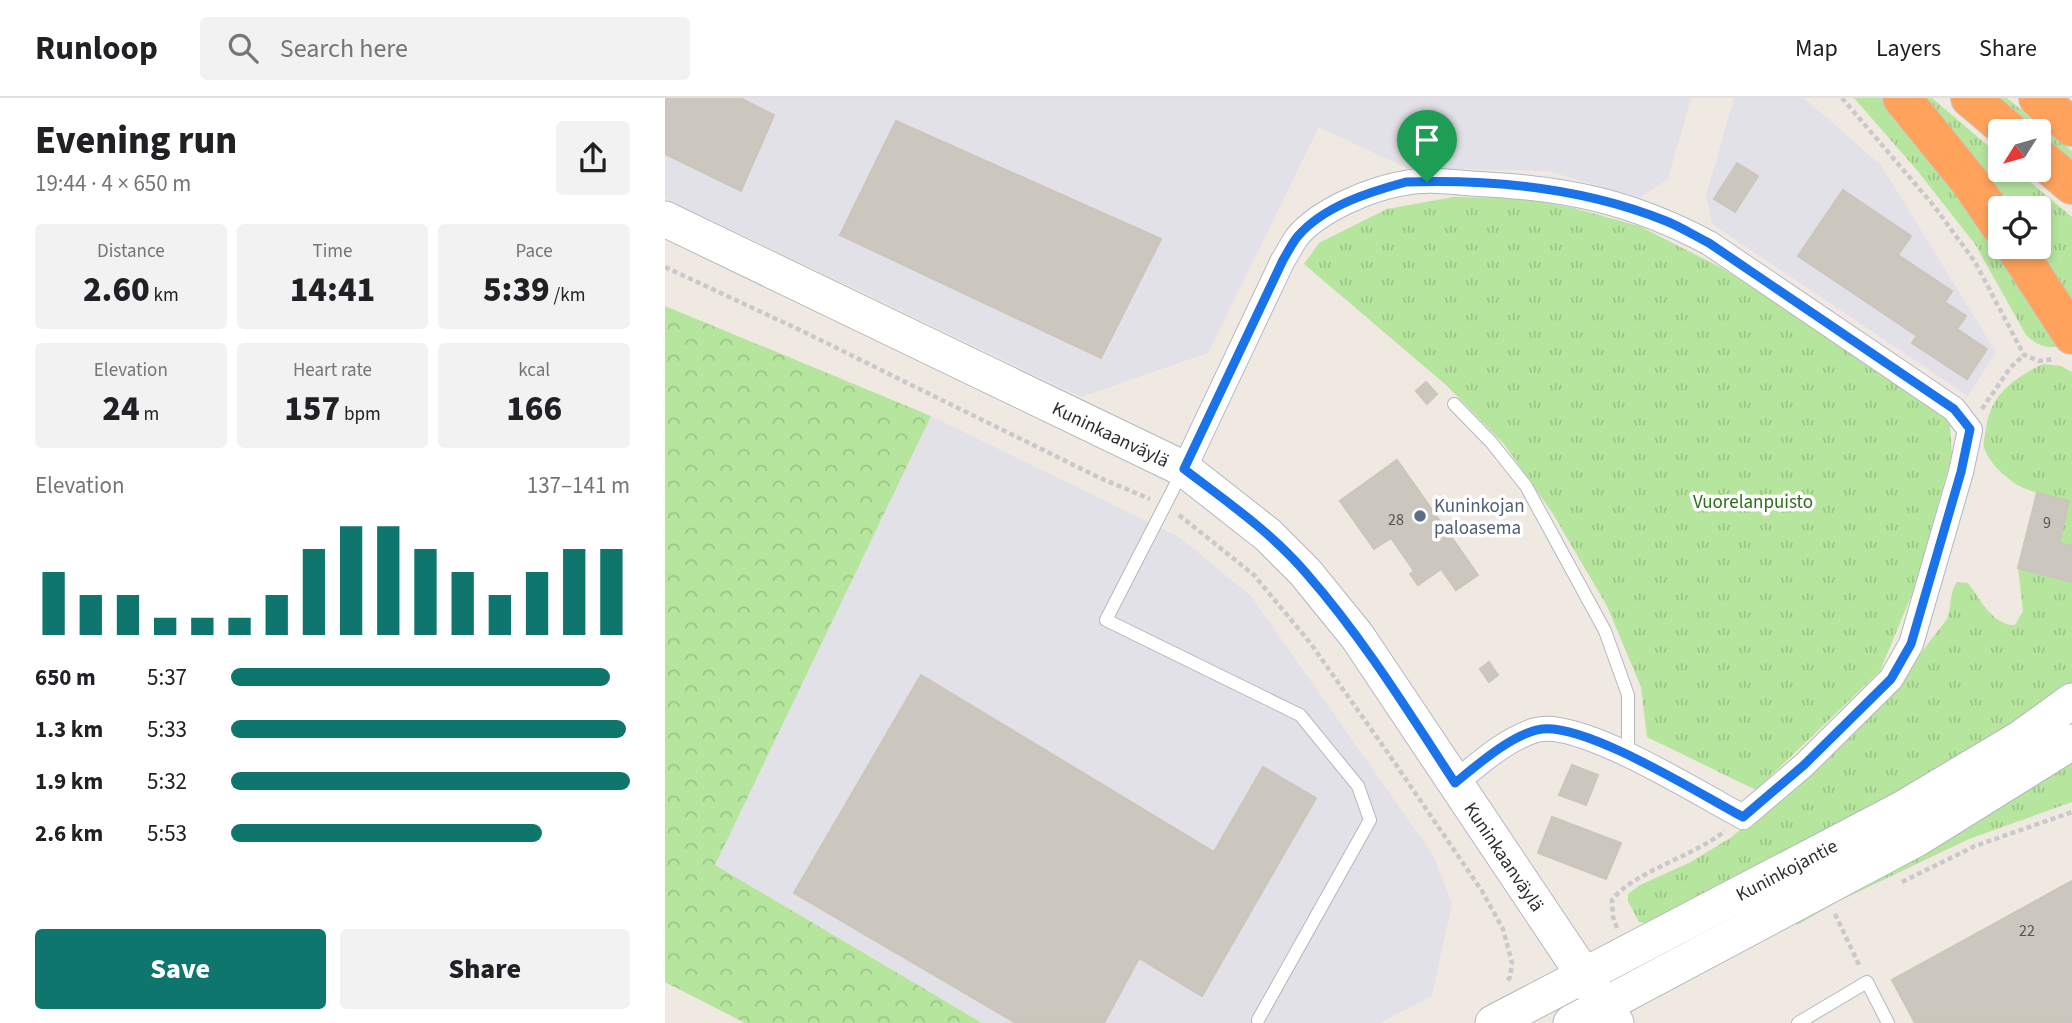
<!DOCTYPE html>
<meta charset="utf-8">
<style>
:root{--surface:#fff;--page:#f2f2f2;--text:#202124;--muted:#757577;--line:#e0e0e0;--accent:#0f766e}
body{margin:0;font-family:"Source Sans 3",sans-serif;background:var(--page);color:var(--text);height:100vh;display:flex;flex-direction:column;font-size:26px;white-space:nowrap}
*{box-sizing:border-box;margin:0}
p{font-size:23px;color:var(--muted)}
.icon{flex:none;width:38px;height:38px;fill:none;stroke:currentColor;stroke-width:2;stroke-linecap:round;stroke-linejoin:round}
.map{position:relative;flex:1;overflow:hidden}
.details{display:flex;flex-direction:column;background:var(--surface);width:665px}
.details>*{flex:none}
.needle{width:46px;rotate:233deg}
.tools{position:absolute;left:1323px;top:21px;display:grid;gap:14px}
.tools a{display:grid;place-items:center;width:63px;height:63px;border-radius:7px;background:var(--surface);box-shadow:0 4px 10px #0003;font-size:35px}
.pin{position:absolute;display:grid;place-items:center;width:60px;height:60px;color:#fff;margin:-72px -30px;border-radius:50% 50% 50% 0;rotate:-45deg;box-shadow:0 0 7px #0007}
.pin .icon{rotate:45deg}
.round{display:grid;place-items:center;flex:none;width:74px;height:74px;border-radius:7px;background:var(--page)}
.headline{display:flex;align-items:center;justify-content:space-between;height:119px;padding:0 35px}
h1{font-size:38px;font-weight:800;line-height:52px}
.metrics{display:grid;grid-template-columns:repeat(3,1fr);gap:10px;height:119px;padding:7px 35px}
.metrics div{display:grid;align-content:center;border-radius:7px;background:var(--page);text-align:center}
.metrics b{font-size:35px;font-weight:800}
.metrics small{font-size:19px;font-weight:400}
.metrics p{font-size:19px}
.chart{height:196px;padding:14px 35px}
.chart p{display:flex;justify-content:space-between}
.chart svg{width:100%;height:126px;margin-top:7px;stroke:var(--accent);stroke-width:6}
.button{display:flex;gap:14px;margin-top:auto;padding:14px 35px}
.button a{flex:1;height:80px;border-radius:7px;background:var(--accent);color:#fff;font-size:28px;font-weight:800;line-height:80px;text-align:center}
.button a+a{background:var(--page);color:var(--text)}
ul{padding:0 35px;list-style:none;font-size:23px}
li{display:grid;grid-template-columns:112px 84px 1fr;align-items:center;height:52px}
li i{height:18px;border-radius:9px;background:var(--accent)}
header{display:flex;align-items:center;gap:42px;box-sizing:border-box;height:98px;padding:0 35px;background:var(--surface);border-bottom:2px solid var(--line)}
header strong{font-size:33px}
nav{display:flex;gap:38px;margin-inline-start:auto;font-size:24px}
.search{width:490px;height:63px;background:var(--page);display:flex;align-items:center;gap:18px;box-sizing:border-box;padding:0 24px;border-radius:7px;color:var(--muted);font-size:26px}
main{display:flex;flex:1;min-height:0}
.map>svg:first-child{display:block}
.industrial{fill:#e3e1e8}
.grass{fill:url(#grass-tufts)}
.forest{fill:url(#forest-crowns)}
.building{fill:#cbc7bf;stroke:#cbc5ba;stroke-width:2}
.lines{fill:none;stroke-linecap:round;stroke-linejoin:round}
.lane-casing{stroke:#b4b7c1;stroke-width:14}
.street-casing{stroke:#b4b7c1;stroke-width:26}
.secondary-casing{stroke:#b4b7c1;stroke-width:37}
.highway-casing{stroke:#c9c9c9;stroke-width:40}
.path{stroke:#c9c9c9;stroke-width:4.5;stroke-dasharray:5 3.5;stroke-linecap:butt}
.lane{stroke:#fff;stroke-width:12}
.street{stroke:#fff;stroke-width:24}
.secondary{stroke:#fff;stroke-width:35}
.highway{stroke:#ffa35c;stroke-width:38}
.route-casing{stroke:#fff;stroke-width:14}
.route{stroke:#1a73e8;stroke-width:9}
.service-dot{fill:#5c6f8a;stroke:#fff;stroke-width:2.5}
.labels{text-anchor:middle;stroke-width:7;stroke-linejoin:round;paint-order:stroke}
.number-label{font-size:16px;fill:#555452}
.street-label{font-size:19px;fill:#2e2e2e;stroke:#fff}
.park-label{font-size:19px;fill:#2c6e1b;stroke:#fff}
.service-label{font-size:19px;fill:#4e5e75;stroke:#fff;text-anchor:start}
</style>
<header>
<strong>Runloop</strong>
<div class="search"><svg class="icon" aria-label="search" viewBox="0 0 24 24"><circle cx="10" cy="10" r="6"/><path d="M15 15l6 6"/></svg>Search here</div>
<nav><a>Map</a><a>Layers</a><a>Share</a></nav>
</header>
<main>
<section class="details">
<div class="headline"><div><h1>Evening run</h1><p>19:44 · 4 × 650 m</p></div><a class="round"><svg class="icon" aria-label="share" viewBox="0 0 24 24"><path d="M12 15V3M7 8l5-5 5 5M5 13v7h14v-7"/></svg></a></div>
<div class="metrics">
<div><p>Distance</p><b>2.60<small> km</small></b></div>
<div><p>Time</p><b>14:41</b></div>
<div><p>Pace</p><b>5:39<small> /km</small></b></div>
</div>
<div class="metrics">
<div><p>Elevation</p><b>24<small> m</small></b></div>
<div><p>Heart rate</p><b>157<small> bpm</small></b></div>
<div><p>kcal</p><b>166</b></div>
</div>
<div class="chart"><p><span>Elevation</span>137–141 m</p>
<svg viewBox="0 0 160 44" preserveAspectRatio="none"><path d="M5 44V22M15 44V30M25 44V30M35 44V38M45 44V38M55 44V38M65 44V30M75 44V14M85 44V6M95 44V6M105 44V14M115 44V22M125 44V30M135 44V22M145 44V14M155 44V14"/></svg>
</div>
<ul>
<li><b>650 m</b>5:37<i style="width:95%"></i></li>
<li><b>1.3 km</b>5:33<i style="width:99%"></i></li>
<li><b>1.9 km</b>5:32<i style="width:100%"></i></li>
<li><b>2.6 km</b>5:53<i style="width:78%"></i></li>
</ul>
<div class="button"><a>Save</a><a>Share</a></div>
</section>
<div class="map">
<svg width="1407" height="925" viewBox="0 0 1407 925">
<defs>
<pattern id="grass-tufts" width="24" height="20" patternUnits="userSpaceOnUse" patternTransform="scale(1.75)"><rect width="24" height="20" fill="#b6e59e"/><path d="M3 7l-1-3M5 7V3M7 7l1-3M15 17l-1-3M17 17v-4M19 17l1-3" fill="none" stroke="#9dc588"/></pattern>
<pattern id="forest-crowns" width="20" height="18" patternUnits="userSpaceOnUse" patternTransform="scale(1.75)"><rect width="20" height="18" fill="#b6e59e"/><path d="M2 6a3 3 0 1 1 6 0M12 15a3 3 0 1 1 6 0" fill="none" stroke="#9dc588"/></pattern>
</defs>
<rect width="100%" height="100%" fill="#efe9e1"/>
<!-- industrial -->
<path class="industrial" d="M0 0H1026L1003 81 974 100 883 73 741 70 654 29 543 255 416 299 0 100Z
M1069 0H1139L1216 67 1331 254 1303 298 1047 126 1041 98Z
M266 318 514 439 586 498 768 757 787 805 767 898 715 925H317L50 767Z"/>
<!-- grass -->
<path class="grass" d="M1189 0H1220L1324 138 1397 248C1381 251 1373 248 1361 237L1310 146 1251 71Z
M1250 0H1267L1335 58V72H1351L1407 119V213L1364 149H1374V110H1337Z
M1328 0H1342L1407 53V67L1374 39V33H1367Z
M789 99 857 100 909 110 974 128 1055 169 1273 308 1285 328 1287 357 1249 491 1215 573 1091 692 982 639 976 589 942 508 888 416 839 346 781 287 639 166 654 145 722 111Z
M1378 266 1396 268 1407 274V448L1394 445 1404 403C1386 398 1363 395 1348 384 1337 376 1325 365 1320 352 1317 347 1320 337 1321 331 1325 297 1349 280 1378 266Z
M1353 470 1407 484V589L1314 654 986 826 974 824 963 803V796L975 787 1026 764 1065 740 1098 714 1226 594 1282 521C1287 509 1284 494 1292 484L1303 485C1316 502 1328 528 1350 527L1358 513Z
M1407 664V704L1304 741 1172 804 1132 827 1131 825Z"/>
<!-- forest -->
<path class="forest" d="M0 208 266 318 50 767 317 925H80L0 884Z"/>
<!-- building -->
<path class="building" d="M0 0H75L109 17 76 93 0 56Z
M231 23 496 141 436 260 175 137Z
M1072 65 1093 78 1070 114 1049 101Z
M1178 92 1246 138 1233 157 1287 193 1280 204 1301 218 1292 231 1322 251 1302 281 1247 245 1252 238 1133 158Z
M761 284 772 296 762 306 751 293Z
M732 362 813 477 791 492 776 471 753 487 745 476 749 473 726 440 709 451 675 403Z
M1372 395 1404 403 1394 445 1407 448V484L1353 470Z
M824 564 833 577 824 584 815 571Z
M256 577 549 754 598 669 651 700 537 898 474 860 439 925H351L129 795Z
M907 667 933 677 921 707 894 697Z
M887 719 956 745 941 781 873 755Z
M1407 783V925H1250L1227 882Z"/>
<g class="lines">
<!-- lane casing -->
<g class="lane-casing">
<path id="lane" d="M789 306 826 344 861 388 940 533 963 597V657
M517 374 441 522 635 617 693 688 705 722 593 922
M1133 925 1202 884 1223 925"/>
</g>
<!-- street casing -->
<g class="street-casing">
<path id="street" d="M519 371 618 162C623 155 627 146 632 139 654 112 707 90 740 85 764 80 791 85 815 86 902 90 967 104 1044 145L1289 311 1305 332 1296 374 1246 546 1226 581 1139 667 1078 719C1036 697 915 620 871 632 841 641 815 665 790 685"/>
</g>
<!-- secondary casing -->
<g class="secondary-casing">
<g id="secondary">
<path id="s1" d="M0 121 519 371 603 437 640 474 692 538 951 925"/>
<path id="s2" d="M828 925 1237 711 1356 640 1407 603"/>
<path d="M906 925 1253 740 1407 644"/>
</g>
</g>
<!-- highway casing -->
<g class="highway-casing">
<path id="highway" d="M1237 0 1305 84 1335 128
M1305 0 1344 33
M1373 0 1407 29
M1374 59 1407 87
M1350 149 1407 237"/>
</g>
<!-- path -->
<path class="path" d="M1177 0 1269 108 1310 164 1359 257 1374 263 1390 261
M0 169 137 233 435 380 485 401
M1317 311 1345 270 1359 257
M514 417 589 477 646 546 723 655 817 793 838 831 847 865 845 879 841 885
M1237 784 1310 748 1407 714
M1170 816 1195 869
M952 830 948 819 947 802C968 774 1029 758 1060 733"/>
<!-- lane -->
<use href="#lane" class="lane"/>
<!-- street -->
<use href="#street" class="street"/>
<!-- secondary -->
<use href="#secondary" class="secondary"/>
<!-- highway -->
<use href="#highway" class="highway"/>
</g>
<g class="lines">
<!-- route casing -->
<g class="route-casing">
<path id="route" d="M741 84C829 81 919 90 1001 123 1016 129 1030 138 1044 145L1289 311 1305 331 1296 374 1246 546 1226 581 1139 667 1078 719C1033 695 923 626 877 631 848 635 812 667 790 685 743 613 698 540 641 475 606 434 561 403 519 371L618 162C623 154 627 145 633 138 659 108 704 94 741 84Z"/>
</g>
<!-- route -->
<use href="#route" class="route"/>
</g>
<!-- markers -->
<circle class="service-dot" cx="755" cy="418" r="7"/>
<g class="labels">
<!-- number labels -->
<g class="number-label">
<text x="731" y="427">28</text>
<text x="1382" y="430">9</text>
<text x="1362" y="838">22</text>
</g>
<!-- street labels -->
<g class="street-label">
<text dy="7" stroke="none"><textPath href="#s1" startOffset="495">Kuninkaanväylä</textPath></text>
<text dy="7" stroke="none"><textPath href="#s1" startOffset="1083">Kuninkaanväylä</textPath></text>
<text dy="7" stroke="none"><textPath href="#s2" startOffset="331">Kuninkojantie</textPath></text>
</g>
<!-- park labels -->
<g class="park-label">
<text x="1088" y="410">Vuorelanpuisto</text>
</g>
<!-- service labels -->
<g class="service-label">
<text x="769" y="414">Kuninkojan<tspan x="769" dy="22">paloasema</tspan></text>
</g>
</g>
</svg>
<div class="tools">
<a><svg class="needle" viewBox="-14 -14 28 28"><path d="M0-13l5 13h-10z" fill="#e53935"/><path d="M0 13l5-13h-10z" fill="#757577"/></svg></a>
<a><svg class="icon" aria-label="locate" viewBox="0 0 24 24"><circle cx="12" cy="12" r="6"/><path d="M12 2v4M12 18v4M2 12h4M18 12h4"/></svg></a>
</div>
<div class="pin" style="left:762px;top:84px;background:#1e9e55"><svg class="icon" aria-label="arrive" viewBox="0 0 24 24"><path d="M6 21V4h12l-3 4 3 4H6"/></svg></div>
</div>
</main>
